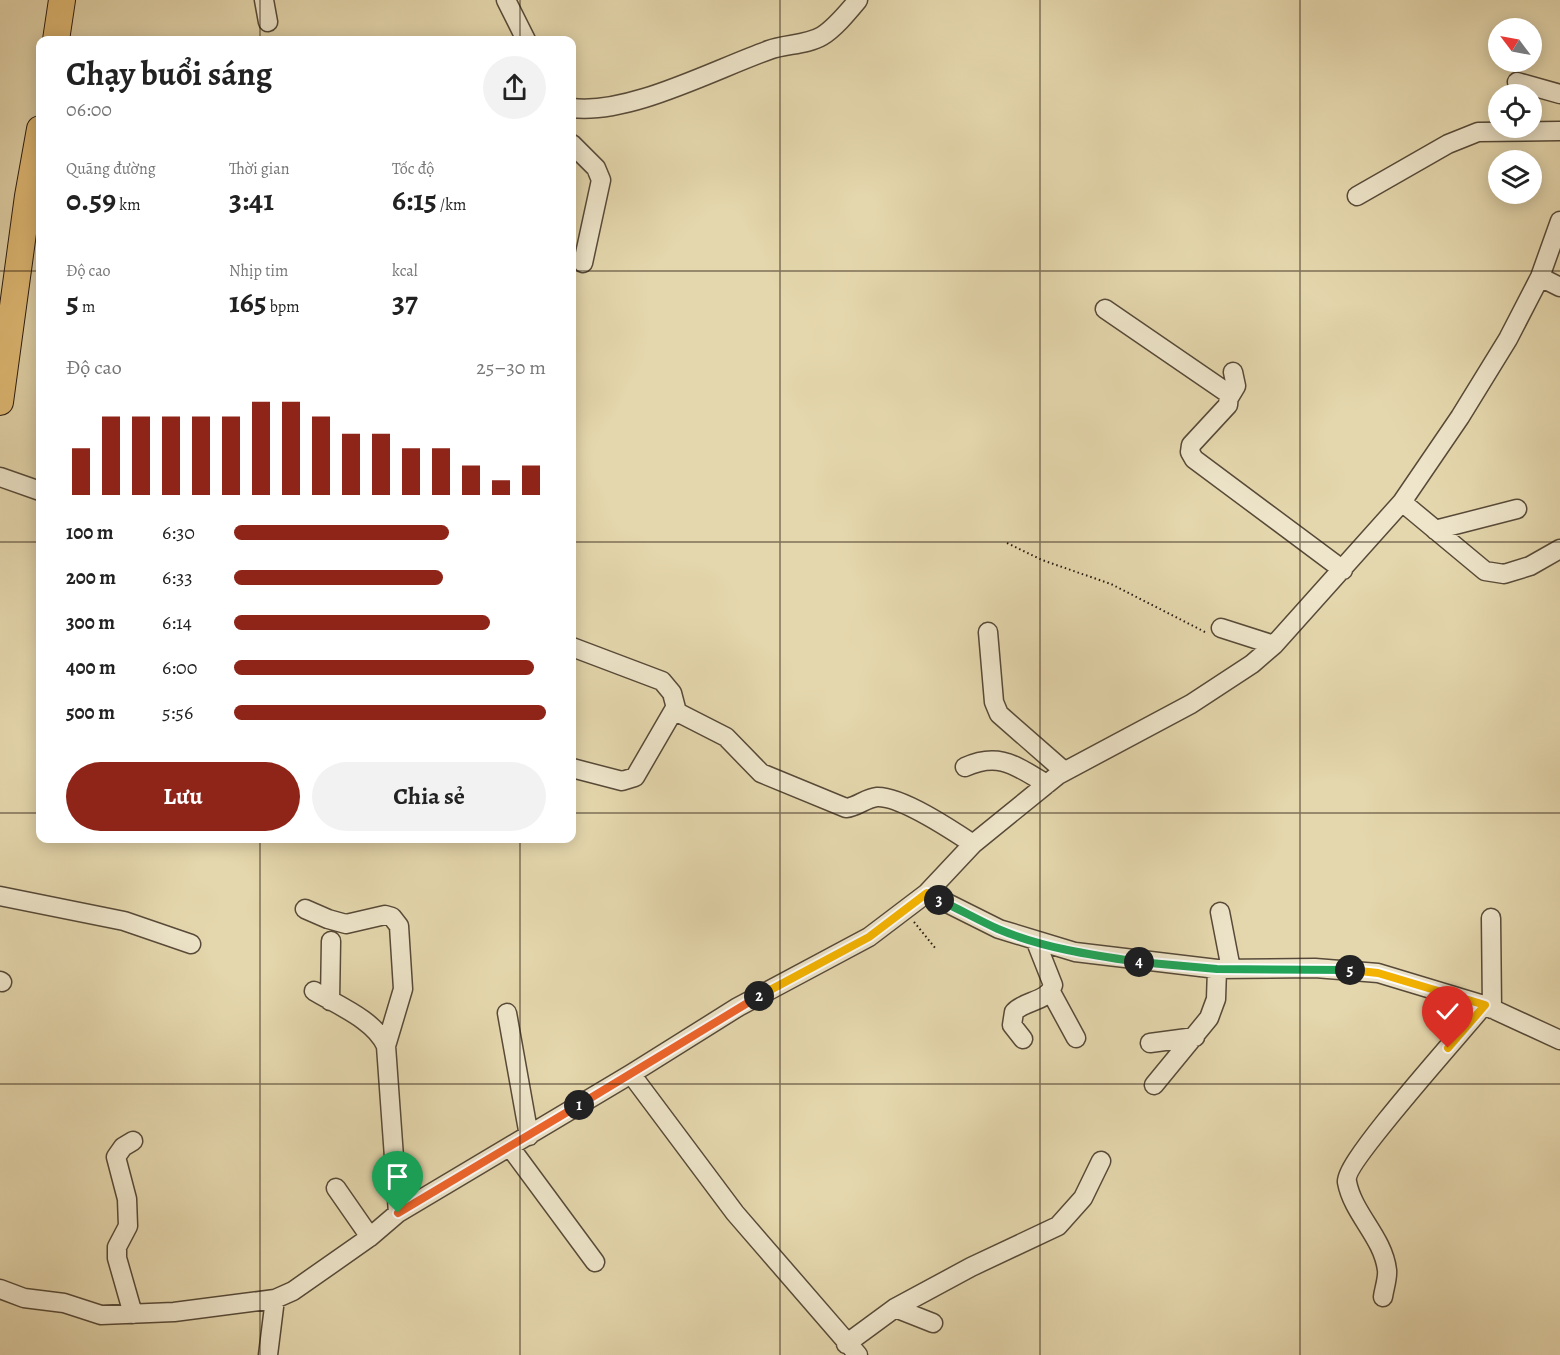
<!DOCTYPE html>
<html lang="vi">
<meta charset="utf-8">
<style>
:root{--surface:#fff;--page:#f2f2f2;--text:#222;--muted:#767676;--accent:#8f2418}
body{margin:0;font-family:Alegreya,serif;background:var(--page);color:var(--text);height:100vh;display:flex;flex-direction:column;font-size:22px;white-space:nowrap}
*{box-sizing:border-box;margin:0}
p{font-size:20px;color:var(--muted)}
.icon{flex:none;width:33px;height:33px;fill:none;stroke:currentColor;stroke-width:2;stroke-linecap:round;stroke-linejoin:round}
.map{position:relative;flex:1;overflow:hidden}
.sheet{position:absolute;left:36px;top:36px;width:540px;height:807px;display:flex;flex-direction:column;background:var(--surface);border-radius:12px;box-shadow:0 3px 15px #0003}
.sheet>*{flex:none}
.needle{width:39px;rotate:302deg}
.fabs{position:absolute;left:1488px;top:18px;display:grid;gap:12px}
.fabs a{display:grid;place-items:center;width:54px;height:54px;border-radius:50%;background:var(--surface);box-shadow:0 3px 15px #0003;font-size:30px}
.pin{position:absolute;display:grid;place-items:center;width:51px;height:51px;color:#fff;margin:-62px -26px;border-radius:50% 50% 50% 0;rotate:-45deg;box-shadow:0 0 6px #0007}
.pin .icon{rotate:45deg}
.km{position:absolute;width:30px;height:30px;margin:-15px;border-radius:50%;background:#222;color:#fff;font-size:16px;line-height:30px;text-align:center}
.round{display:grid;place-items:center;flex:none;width:63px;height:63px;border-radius:32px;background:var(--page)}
.head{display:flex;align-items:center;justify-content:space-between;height:102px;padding:0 30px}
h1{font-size:33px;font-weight:700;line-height:45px}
.stats{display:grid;grid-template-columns:repeat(3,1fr);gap:9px;height:102px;padding:6px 30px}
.stats div{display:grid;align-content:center}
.stats b{font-size:30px;font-weight:700}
.stats small{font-size:16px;font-weight:400}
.stats p{font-size:16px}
.chart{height:168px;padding:12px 30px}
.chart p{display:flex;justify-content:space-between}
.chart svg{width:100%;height:108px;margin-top:6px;stroke:var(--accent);stroke-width:6}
.action{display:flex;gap:12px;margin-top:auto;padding:12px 30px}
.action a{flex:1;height:69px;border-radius:36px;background:var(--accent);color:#fff;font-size:24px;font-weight:700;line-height:69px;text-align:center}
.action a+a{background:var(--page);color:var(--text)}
ul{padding:0 30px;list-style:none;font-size:20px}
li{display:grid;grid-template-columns:96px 72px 1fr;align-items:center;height:45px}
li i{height:15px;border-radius:8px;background:var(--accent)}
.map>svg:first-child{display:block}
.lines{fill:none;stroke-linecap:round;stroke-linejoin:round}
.minor-casing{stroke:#574a38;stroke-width:21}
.highway-casing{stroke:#281b11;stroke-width:28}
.path{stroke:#281b11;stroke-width:2;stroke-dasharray:1.5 3;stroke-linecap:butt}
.minor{stroke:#eee5ca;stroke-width:18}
.highway{stroke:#e2bc76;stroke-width:26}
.split-1-casing{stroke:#fff;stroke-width:12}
.split-2-casing{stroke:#fff;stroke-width:12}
.split-3-casing{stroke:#fff;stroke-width:12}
.split-4-casing{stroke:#fff;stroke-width:12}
.split-5-casing{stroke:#fff;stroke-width:12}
.split-6-casing{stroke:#fff;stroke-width:12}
.split-1{stroke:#f0652b;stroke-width:8}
.split-2{stroke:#f0652b;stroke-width:8}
.split-3{stroke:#f5b400;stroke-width:8}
.split-4{stroke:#22a559;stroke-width:8}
.split-5{stroke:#22a559;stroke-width:8}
.split-6{stroke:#f5b400;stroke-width:8}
.grid{fill:none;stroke:#281b11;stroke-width:1.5;stroke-opacity:0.55}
</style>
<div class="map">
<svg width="1560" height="1355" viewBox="0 0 1560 1355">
<rect width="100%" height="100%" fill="#e5d7ad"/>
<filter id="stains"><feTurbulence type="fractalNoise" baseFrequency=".00333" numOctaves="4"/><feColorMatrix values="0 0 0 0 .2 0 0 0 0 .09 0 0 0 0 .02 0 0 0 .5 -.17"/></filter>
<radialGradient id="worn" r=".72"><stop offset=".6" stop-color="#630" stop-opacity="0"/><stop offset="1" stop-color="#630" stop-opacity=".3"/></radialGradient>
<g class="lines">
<!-- minor casing -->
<g class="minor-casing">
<path id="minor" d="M264 0 268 22
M506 0 526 40
M1517 82 1560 94
M572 108C629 115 713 70 769 50 785 44 807 45 822 36 835 28 848 12 858 0
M572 144 596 168 601 180 583 263
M1357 196 1448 144 1478 132 1560 131
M1540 277 1560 287
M1105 309 1229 394 1228 405 1191 445 1190 452 1194 459 1343 570
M1230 396 1236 386 1233 372
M0 477 40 491
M1402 502 1485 571 1504 574 1530 566 1560 549
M1435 530 1517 509
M1221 628 1274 645
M988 632 994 702 999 714 1064 771
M572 647 662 681 672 693 677 712 726 737 761 773 846 808C857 807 866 798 877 797 901 796 952 830 973 844
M965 767C1000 751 1017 767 1047 784
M572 768 622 781 635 777 675 708
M927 893 999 929 1075 952 1217 969 1315 968 1378 973 1484 1005 1560 1040
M0 896 124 921 191 944
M305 909 328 919 346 924 385 915 392 917 399 926 403 989 386 1046
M1220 912 1231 969
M1491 918 1492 1009
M0 981 2 982
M314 991C337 1005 375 1020 386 1046L398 1213
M1051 992 1076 1038
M330 1001 331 941
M507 1013 529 1136
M1023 1039 1012 1025 1014 1012C1025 1000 1048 1002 1053 985L1036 942
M1150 1043 1195 1037
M631 1074 735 1213 858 1355
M1154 1085 1209 1018 1216 999 1217 969
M133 1141 123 1147 116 1157 127 1199 128 1226 117 1247V1258L133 1314
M510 1147 595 1262
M336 1188 370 1237
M0 1289 24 1298 64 1303 101 1315 174 1312 275 1299 293 1291 370 1237 398 1213 631 1074 738 1007 869 937 927 893 973 844 1058 775 1191 704 1252 664 1274 645 1402 502 1460 417 1508 339 1540 277 1560 221
M1383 1297C1384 1289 1388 1278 1387 1270 1383 1237 1353 1214 1347 1182 1343 1163 1465 1029 1484 1005
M895 1308 933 1323
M846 1344 895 1308 971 1267 1058 1226 1083 1198 1101 1161
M268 1355 275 1299"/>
</g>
<!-- highway casing -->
<g class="highway-casing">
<path id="highway" d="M56 40 62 0
M0 402 28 196 40 129"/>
</g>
<!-- path -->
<path class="path" d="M1007 543 1042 560 1111 584 1205 632
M914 922 936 949"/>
<!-- minor -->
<use href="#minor" class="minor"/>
<!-- highway -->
<use href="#highway" class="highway"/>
</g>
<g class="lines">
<!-- split-1 casing -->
<g class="split-1-casing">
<path id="split-1" d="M398 1213 579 1105"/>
</g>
<!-- split-2 casing -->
<g class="split-2-casing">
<path id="split-2" d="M579 1105 759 996"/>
</g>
<!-- split-3 casing -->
<g class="split-3-casing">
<path id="split-3" d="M759 996 869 937 927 893 939 900"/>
</g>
<!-- split-4 casing -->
<g class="split-4-casing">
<path id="split-4" d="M939 900C959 909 978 920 998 929 1043 948 1091 955 1139 962"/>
</g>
<!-- split-5 casing -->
<g class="split-5-casing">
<path id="split-5" d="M1139 962 1217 969 1350 970"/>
</g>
<!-- split-6 casing -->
<g class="split-6-casing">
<path id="split-6" d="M1350 970 1378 973 1485 1005 1448 1048"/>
</g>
<!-- split-1 -->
<use href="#split-1" class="split-1"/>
<!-- split-2 -->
<use href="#split-2" class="split-2"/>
<!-- split-3 -->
<use href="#split-3" class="split-3"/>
<!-- split-4 -->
<use href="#split-4" class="split-4"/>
<!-- split-5 -->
<use href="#split-5" class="split-5"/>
<!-- split-6 -->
<use href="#split-6" class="split-6"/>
</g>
<!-- grid -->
<path class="grid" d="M260 0V40M520 0V40M780 0V1355M1040 0V1355M1300 0V1355M0 271H40M572 271H1560M0 542H40M572 542H1560M0 813H40M572 813H1560M260 838V1355M520 838V1355M0 1084H1560"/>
<rect width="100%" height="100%" filter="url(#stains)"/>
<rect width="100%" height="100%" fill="url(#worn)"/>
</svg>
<div class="fabs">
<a><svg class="needle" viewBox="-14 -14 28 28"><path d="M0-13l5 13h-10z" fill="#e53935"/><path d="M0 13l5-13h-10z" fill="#767676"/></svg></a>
<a><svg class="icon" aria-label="locate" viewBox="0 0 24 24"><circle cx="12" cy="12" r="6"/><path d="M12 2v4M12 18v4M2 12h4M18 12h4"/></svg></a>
<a><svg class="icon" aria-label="layers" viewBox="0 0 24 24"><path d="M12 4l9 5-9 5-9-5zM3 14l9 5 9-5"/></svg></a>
</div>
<div class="pin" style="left:398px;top:1213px;background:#1e9e55"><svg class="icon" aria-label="arrive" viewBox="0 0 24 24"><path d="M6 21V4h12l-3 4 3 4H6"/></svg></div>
<div class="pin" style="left:1448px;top:1048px;background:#d93025"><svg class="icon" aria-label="check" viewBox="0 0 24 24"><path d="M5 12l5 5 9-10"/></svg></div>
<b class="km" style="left:579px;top:1105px">1</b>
<b class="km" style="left:759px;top:996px">2</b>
<b class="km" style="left:939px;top:900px">3</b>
<b class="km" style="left:1139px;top:962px">4</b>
<b class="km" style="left:1350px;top:970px">5</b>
<section class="sheet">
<div class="head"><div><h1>Chạy buổi sáng</h1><p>06:00</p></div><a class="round"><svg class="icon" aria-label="share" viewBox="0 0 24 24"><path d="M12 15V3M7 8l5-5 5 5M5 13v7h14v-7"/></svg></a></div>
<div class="stats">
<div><p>Quãng đường</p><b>0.59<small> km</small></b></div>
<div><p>Thời gian</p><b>3:41</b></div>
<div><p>Tốc độ</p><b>6:15<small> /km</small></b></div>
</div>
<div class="stats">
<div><p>Độ cao</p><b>5<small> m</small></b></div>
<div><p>Nhịp tim</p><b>165<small> bpm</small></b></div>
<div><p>kcal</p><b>37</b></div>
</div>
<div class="chart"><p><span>Độ cao</span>25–30 m</p>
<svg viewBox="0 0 160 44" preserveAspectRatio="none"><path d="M5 44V25M15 44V12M25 44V12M35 44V12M45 44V12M55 44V12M65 44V6M75 44V6M85 44V12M95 44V19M105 44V19M115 44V25M125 44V25M135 44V32M145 44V38M155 44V32"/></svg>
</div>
<ul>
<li><b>100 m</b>6:30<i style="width:69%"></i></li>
<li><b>200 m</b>6:33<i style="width:67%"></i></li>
<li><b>300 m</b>6:14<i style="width:82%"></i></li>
<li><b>400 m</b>6:00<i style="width:96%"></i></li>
<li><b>500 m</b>5:56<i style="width:100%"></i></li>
</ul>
<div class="action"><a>Lưu</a><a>Chia sẻ</a></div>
</section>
</div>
